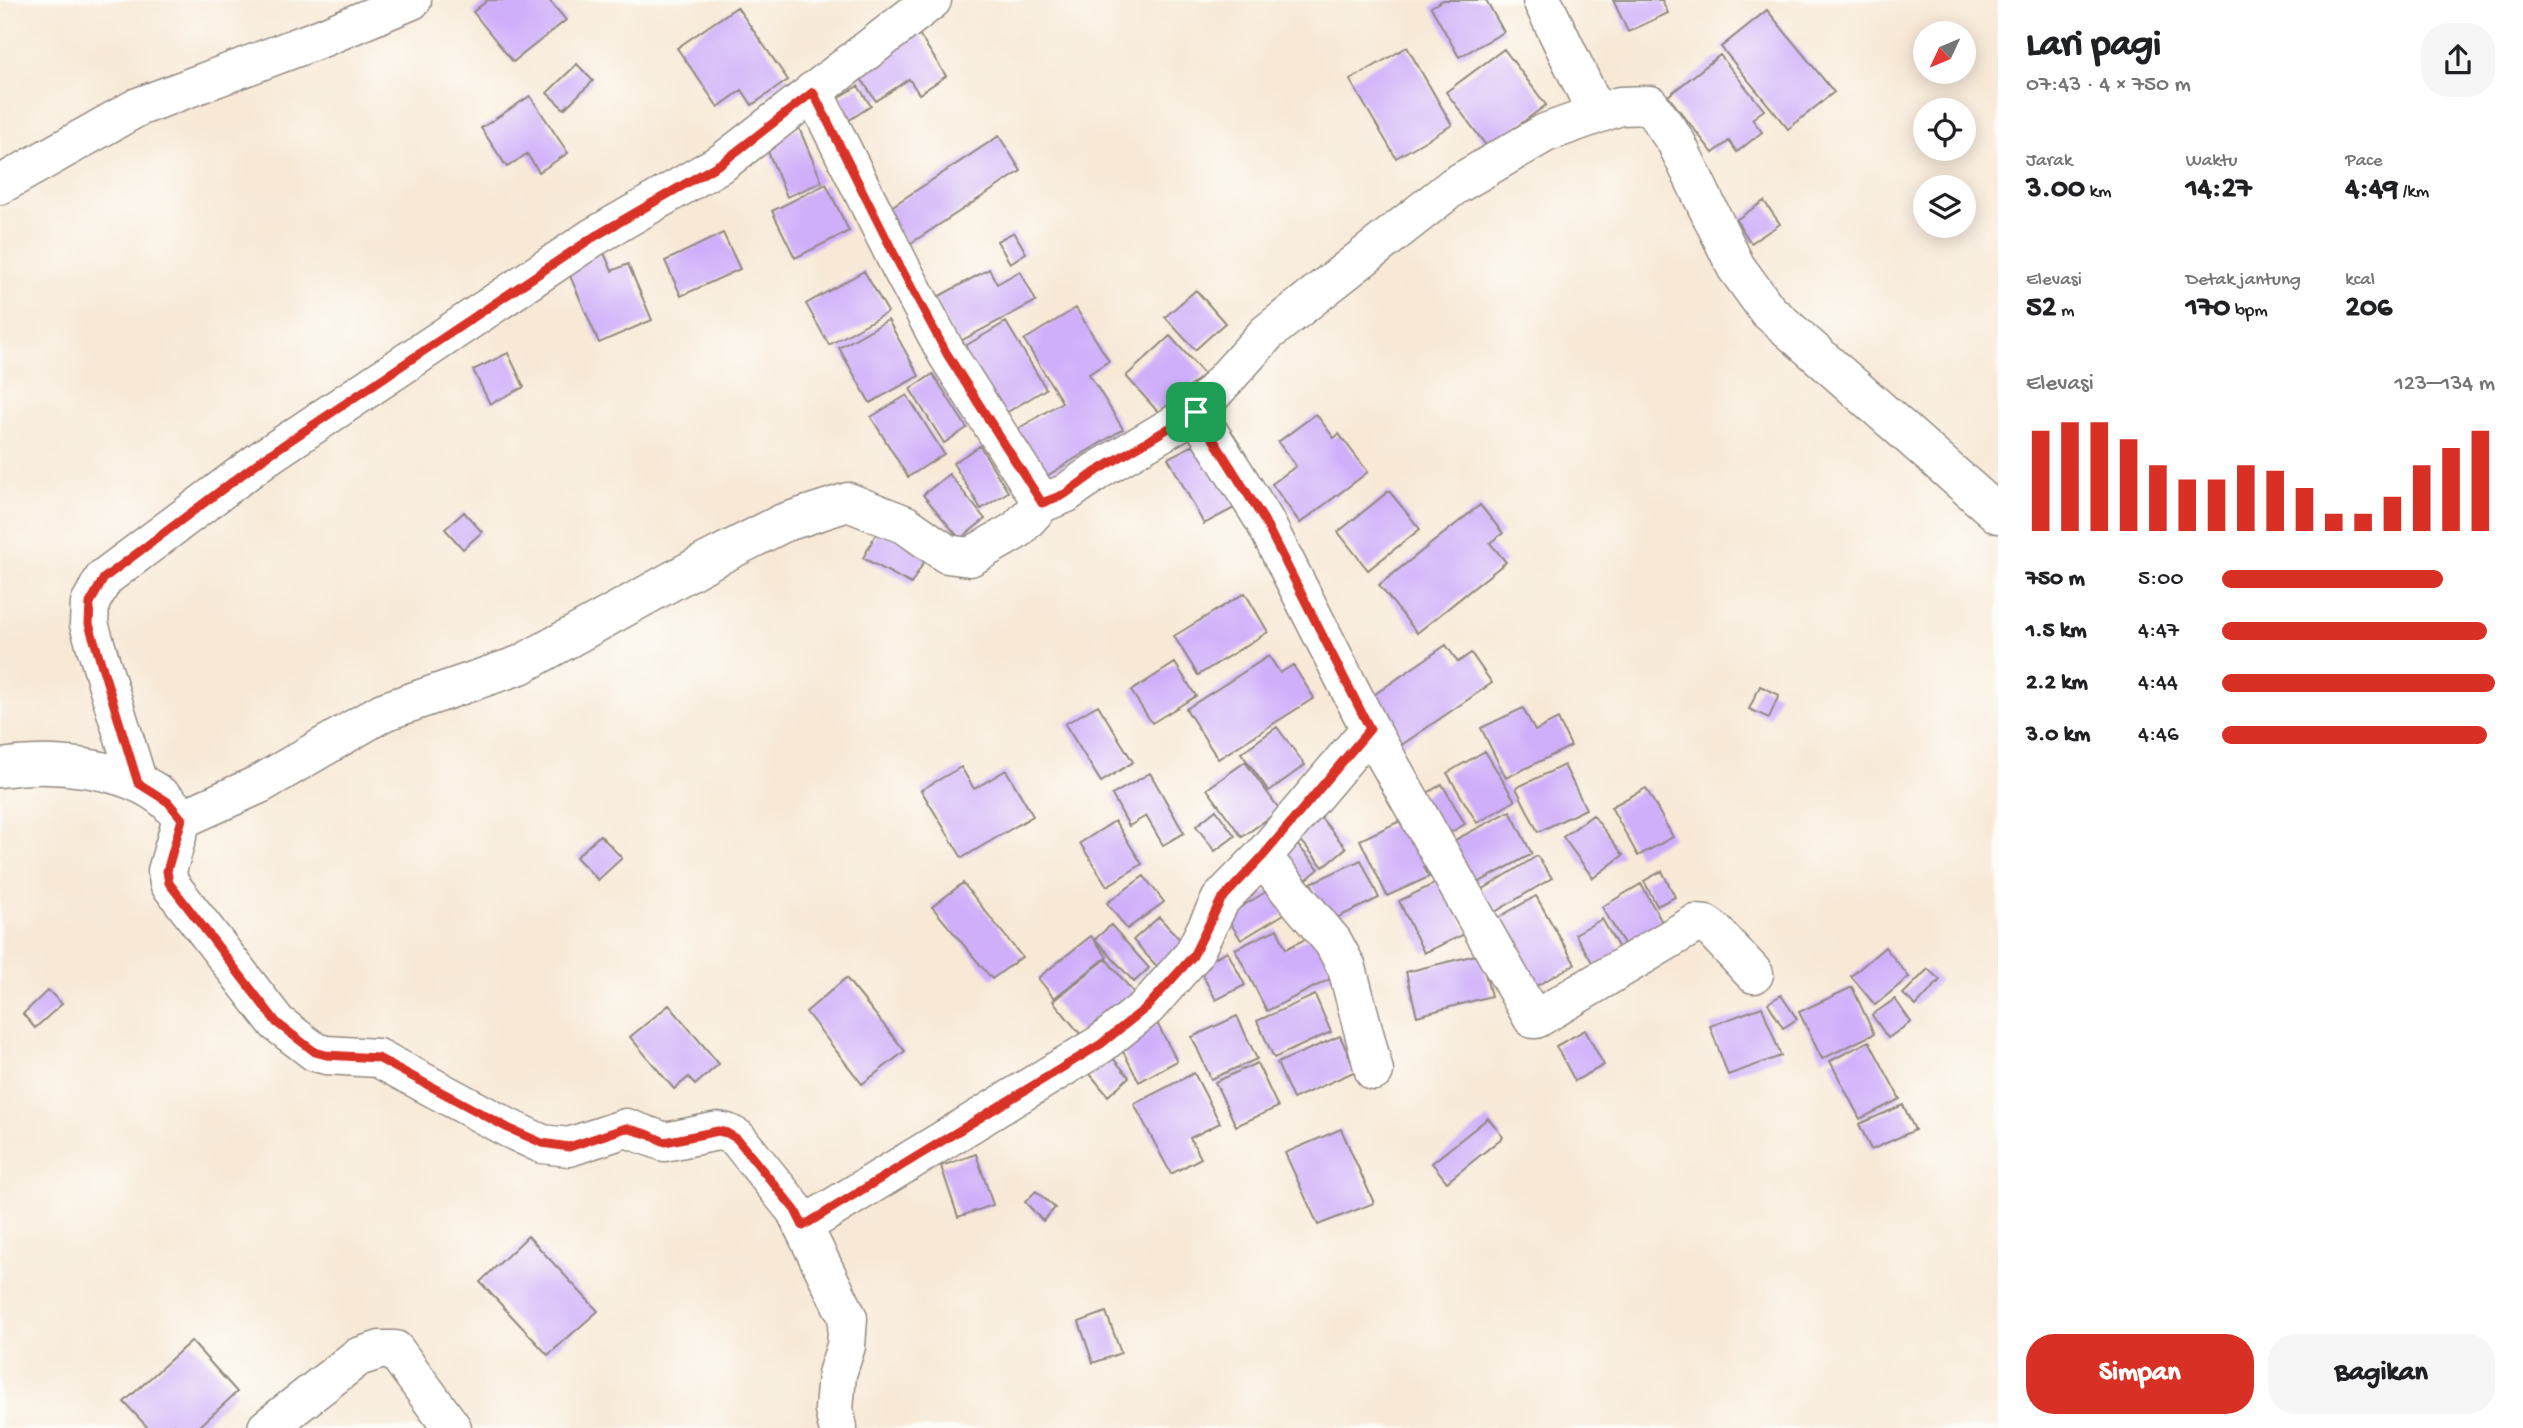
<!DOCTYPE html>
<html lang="id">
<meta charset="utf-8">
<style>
:root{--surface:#fff;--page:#f6f6f6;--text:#202124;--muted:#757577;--accent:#d93025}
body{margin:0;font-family:"Gochi Hand",sans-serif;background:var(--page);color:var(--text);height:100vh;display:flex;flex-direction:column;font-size:26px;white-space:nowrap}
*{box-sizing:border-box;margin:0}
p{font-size:23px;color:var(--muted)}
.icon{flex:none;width:38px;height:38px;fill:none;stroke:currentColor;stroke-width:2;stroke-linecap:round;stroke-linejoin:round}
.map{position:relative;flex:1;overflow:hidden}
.panel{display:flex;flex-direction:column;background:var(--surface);width:525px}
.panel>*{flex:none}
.needle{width:46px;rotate:226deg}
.buttons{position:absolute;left:1913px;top:21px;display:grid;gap:14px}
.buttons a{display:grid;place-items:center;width:63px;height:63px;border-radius:50%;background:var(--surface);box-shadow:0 4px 18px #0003;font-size:35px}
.pin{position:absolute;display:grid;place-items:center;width:60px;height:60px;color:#fff;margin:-30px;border-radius:14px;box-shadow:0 4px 10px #0006}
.round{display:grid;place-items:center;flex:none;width:74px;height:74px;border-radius:28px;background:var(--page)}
.summary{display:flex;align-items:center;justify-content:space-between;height:119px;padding:0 28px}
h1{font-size:38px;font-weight:700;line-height:52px}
.metrics{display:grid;grid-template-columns:repeat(3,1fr);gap:10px;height:119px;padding:7px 28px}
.metrics div{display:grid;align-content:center}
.metrics b{font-size:30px;font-weight:700}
.metrics small{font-size:19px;font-weight:400}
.metrics p{font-size:19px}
.chart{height:196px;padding:14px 28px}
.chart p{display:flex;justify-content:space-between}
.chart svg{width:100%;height:126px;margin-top:7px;stroke:var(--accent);stroke-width:6}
.action{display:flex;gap:14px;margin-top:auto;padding:14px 28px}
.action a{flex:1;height:80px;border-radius:28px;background:var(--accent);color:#fff;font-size:28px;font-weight:700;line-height:80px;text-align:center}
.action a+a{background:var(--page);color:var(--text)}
ul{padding:0 28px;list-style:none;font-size:23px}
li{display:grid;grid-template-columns:112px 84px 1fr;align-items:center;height:52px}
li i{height:18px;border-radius:9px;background:var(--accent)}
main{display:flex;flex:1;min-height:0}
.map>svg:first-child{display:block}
.building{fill:#cfaffa}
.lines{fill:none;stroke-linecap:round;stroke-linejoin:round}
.minor-casing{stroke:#928a81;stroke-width:41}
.minor{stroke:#fff;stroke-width:38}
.route-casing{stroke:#fff;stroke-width:14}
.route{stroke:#d93025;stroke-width:9}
</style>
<main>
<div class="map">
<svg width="1998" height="1428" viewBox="0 0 1998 1428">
<rect width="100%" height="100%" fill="#fdfcf7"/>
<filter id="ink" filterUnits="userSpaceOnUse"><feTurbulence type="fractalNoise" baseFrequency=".0143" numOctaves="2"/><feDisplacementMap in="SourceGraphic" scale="14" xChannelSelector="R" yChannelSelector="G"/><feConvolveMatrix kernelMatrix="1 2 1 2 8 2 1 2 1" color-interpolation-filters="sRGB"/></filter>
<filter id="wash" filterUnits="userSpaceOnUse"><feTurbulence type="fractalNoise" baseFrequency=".00686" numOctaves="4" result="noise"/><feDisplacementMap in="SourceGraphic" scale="28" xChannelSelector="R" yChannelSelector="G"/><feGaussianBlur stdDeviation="1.57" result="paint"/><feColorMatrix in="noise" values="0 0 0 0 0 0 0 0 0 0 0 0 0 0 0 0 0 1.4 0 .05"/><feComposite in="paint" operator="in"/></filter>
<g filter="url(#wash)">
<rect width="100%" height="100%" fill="#f8e9d7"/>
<g id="blocks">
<!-- building -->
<path class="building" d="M488 0H549L566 20 513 62 473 12Z
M1443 0H1486L1504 32 1459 57 1431 7Z
M1613 0H1662L1668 13 1628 32Z
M737 7 788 80 752 105 742 90 718 107 677 48Z
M1767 10 1834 92 1788 129 1721 47Z
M917 31 946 76 919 94 909 79 876 101 856 71Z
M1407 47 1452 125 1396 158 1350 80Z
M1504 49 1546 105 1488 148 1446 92Z
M1720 55 1764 110 1752 119 1762 132 1737 152 1729 141 1713 153 1668 96Z
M577 64 593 81 564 109 547 93Z
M858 86 871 106 840 126 827 105Z
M530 96 568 153 539 172 527 154 507 167 481 128Z
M799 128 822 182 787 197 764 142Z
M999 136 1021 171 908 245 885 211Z
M826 184 849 231 795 258 772 211Z
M1764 201 1780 224 1751 243 1736 220Z
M1014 232 1026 253 1010 263 997 241Z
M723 233 740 269 681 296 665 261Z
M604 253 612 271 628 264 652 320 599 343 567 269Z
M989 269 997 284 1020 271 1036 301 957 343 934 299Z
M864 271 888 312 829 345 806 304Z
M1196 290 1225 323 1195 350 1165 317Z
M1076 308 1109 361 1089 374 1123 429 1045 477 1016 430 1062 402 1024 340Z
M888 320 919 376 870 403 839 348Z
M1006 322 1046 389 999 417 960 349Z
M1170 336 1204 374 1159 413 1126 376Z
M508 353 524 387 490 404 473 370Z
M933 374 967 428 944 443 910 389Z
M907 395 944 454 908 477 871 417Z
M1316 414 1334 438 1339 434 1368 472 1300 523 1272 484 1296 466 1278 442Z
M1201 441 1236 507 1204 524 1168 458Z
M980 446 1008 492 981 509 953 463Z
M949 474 985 519 960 539 923 495Z
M1389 491 1420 529 1368 570 1338 532Z
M1480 505 1503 533 1490 543 1506 562 1417 633 1379 585Z
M464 512 482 532 463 549 445 529Z
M879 528 928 555 911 584 863 558Z
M1245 593 1268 632 1198 675 1174 636Z
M1446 645 1458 662 1471 653 1492 683 1400 746 1368 699Z
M1269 656 1280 673 1293 665 1314 698 1218 759 1186 709Z
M1175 663 1196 696 1152 723 1131 691Z
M1760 686 1779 695 1769 718 1749 709Z
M1098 705 1133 762 1101 782 1065 724Z
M1523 708 1535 731 1558 719 1571 746 1506 778 1481 728Z
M1277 727 1305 765 1269 791 1241 753Z
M1485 751 1515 801 1477 823 1447 773Z
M1245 762 1280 810 1242 837 1207 789Z
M1564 765 1586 809 1538 832 1516 788Z
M961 767 974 789 1006 770 1033 816 962 858 921 790Z
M1150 773 1184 833 1163 845 1146 816 1129 826 1112 795Z
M1442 784 1465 824 1445 836 1421 797Z
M1646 788 1673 837 1638 856 1611 807Z
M1216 810 1235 836 1215 851 1196 826Z
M1510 811 1532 854 1474 885 1451 842Z
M1317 813 1346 848 1323 867 1294 832Z
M1593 815 1623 855 1593 878 1563 837Z
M1402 820 1436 862 1424 867 1429 877 1387 896 1360 840Z
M1115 821 1142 864 1107 886 1080 843Z
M600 835 622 858 598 880 576 857Z
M1294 841 1319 869 1301 884 1276 857Z
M1537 856 1552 878 1485 918 1472 896Z
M1361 860 1379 898 1330 921 1311 883Z
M1662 871 1675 897 1657 906 1644 881Z
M1144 876 1164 902 1127 929 1107 903Z
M1442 880 1467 933 1424 953 1399 901Z
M963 883 1022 957 992 979 932 907Z
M1641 884 1663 924 1626 947 1602 907Z
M1274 887 1289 911 1241 940 1226 916Z
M1536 896 1575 964 1531 989 1492 921Z
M1159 917 1187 947 1161 971 1133 940Z
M1602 919 1621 952 1595 967 1575 934Z
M1111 925 1149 968 1134 982 1095 939Z
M1277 929 1286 949 1315 934 1336 976 1267 1011 1235 949Z
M1091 936 1107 957 1054 998 1038 978Z
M1885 947 1909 977 1875 1005 1851 976Z
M1227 951 1245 985 1216 1000 1198 967Z
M1480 954 1491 996 1417 1016 1406 972Z
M1106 959 1134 993 1081 1035 1053 1001Z
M1928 969 1940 980 1916 1006 1903 994Z
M846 978 905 1051 862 1084 806 1012Z
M1852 987 1874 1034 1822 1059 1799 1012Z
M48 990 62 1004 35 1028 23 1014Z
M1315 995 1331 1032 1274 1058 1257 1021Z
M1781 995 1797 1019 1783 1028 1768 1003Z
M1895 999 1911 1022 1888 1038 1872 1015Z
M669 1005 719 1064 695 1085 689 1077 674 1089 630 1037Z
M1762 1007 1781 1056 1728 1075 1710 1026Z
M1237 1016 1257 1059 1211 1079 1192 1037Z
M1156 1021 1177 1061 1139 1082 1118 1042Z
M1585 1030 1604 1065 1575 1081 1556 1046Z
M1340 1036 1356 1071 1293 1099 1277 1063Z
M1869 1041 1900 1099 1860 1119 1830 1061Z
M1111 1056 1129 1077 1108 1096 1090 1074Z
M1257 1063 1278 1107 1236 1126 1215 1082Z
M1194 1073 1220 1123 1190 1138 1201 1158 1171 1174 1134 1104Z
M1903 1105 1915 1130 1871 1150 1859 1124Z
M1488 1118 1503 1137 1447 1182 1432 1163Z
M1341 1129 1374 1203 1318 1225 1285 1153Z
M976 1154 993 1205 958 1217 941 1166Z
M1036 1191 1055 1208 1043 1221 1025 1202Z
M528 1236 598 1311 548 1355 480 1282Z
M1106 1312 1121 1353 1093 1363 1079 1322Z
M191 1341 237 1392 198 1428H177L174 1424 169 1428H148L124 1402Z"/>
</g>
</g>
<g filter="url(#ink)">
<use href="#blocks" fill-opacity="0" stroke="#928a81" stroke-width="2"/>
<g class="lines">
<!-- minor casing -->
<g class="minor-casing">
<path id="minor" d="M1542 0 1597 114
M813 91 900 266 947 354 1042 503 1065 494 1097 471 1196 412 1267 333 1454 186 1545 133 1620 106 1650 105 1676 142 1736 267 1768 311 1998 514
M0 185 138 107 324 37 412 0
M1196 412 1264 520 1370 729 1533 1019H1536L1695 924 1706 925 1714 931 1754 974
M0 768C51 760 128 766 168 802 173 807 178 814 182 819
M138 783 89 624 90 603 104 578 264 458 592 238 723 162 932 0
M1262 857 1333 942 1347 968 1374 1071
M803 1226 1101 1044 1147 1007 1193 955 1221 899 1262 857 1370 729
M267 1428 358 1357 380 1350H395L452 1428
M838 1428 834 1410 837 1374 846 1346 848 1318 795 1210 737 1138 727 1133 718 1131 665 1142 626 1128 569 1147 542 1144 508 1128 378 1058 326 1055 315 1052 277 1023 169 883 167 871 182 819 260 784 383 712 520 665 710 560 783 523 848 502 906 525 947 554 970 557 1017 530 1042 503"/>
</g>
<!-- minor -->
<use href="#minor" class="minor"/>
</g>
</g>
<g class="lines" filter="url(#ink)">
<!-- route casing -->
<g class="route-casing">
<path id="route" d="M813 92 900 266 947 354 1042 503 1065 494 1097 471 1196 412 1264 520 1370 729 1262 857 1221 900 1193 956 1147 1007 1101 1044 803 1226 795 1210 737 1139 727 1133 718 1131 665 1142 647 1134 626 1128 569 1147 542 1143 508 1128 378 1058 326 1055 315 1052 277 1023 169 883 167 871 182 819 168 802 138 783 89 624 90 603 104 578 264 458 592 238 723 162Z"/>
</g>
<!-- route -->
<use href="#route" class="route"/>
</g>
</svg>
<div class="buttons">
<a><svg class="needle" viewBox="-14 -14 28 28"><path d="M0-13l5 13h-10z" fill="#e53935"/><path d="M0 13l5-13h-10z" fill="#757577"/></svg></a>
<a><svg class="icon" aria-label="locate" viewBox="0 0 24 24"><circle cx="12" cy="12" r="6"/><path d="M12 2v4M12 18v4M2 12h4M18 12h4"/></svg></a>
<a><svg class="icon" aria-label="layers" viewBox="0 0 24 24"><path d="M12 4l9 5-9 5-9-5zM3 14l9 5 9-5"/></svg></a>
</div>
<div class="pin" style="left:1196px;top:412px;background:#1e9e55"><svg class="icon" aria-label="arrive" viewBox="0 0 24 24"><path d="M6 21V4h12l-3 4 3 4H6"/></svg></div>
</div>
<section class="panel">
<div class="summary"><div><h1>Lari pagi</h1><p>07:43 · 4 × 750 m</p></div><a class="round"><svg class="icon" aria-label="share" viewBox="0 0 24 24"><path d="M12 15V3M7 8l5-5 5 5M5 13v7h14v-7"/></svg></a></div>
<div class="metrics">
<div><p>Jarak</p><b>3.00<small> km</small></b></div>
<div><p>Waktu</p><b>14:27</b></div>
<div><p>Pace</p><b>4:49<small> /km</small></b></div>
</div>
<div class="metrics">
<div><p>Elevasi</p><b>52<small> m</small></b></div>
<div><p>Detak jantung</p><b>170<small> bpm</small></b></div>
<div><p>kcal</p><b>206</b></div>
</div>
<div class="chart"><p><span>Elevasi</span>123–134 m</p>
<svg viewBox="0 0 160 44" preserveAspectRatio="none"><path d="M5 44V9M15 44V6M25 44V6M35 44V12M45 44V21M55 44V26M65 44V26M75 44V21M85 44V23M95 44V29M105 44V38M115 44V38M125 44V32M135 44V21M145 44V15M155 44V9"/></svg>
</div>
<ul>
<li><b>750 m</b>5:00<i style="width:81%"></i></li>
<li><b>1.5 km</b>4:47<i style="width:97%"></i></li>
<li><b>2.2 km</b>4:44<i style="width:100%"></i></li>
<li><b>3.0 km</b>4:46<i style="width:97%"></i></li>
</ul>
<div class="action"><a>Simpan</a><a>Bagikan</a></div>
</section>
</main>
